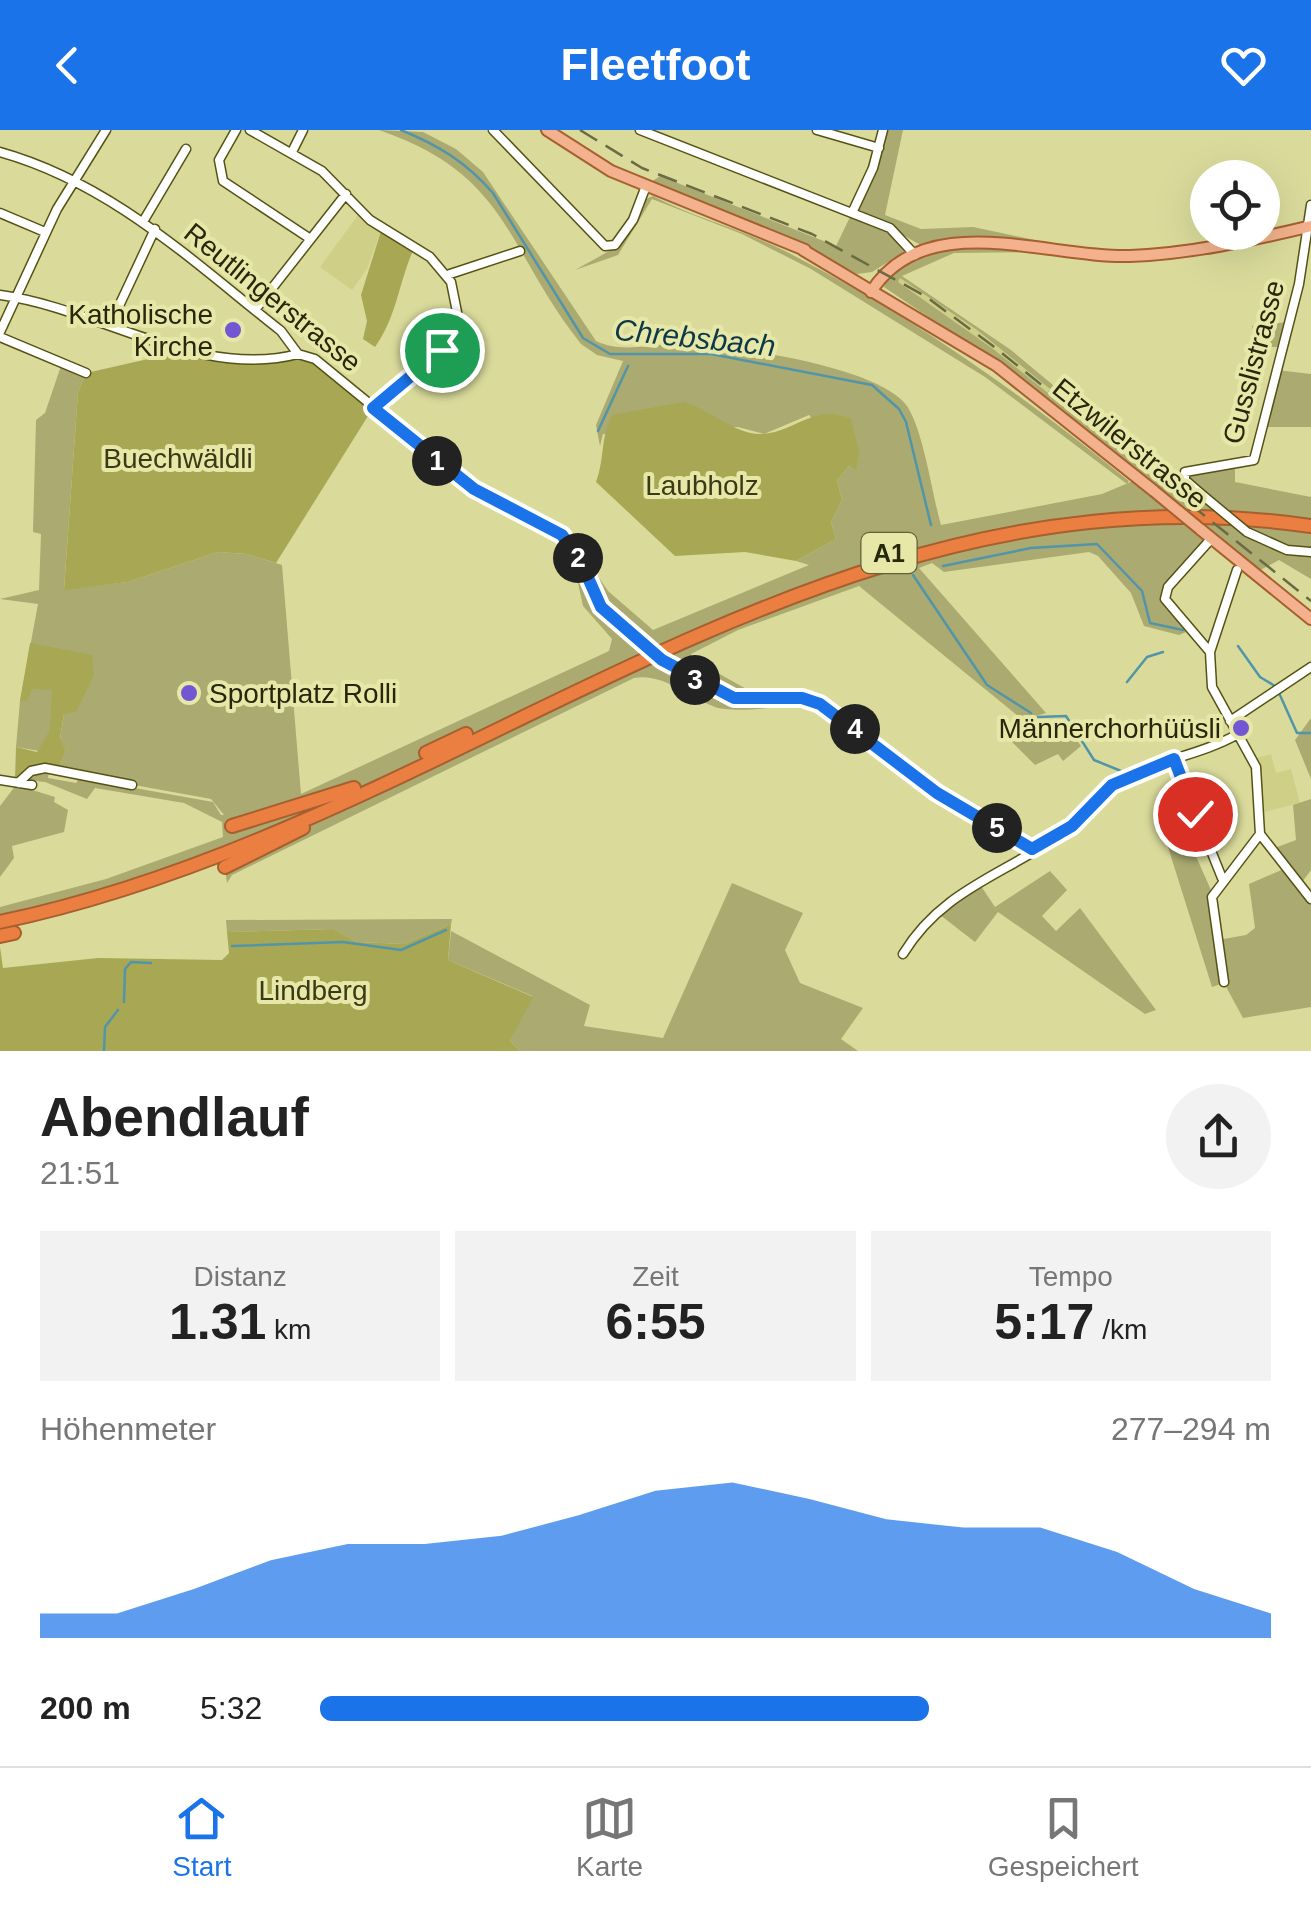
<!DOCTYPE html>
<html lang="de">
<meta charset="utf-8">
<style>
:root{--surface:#fff;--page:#f2f2f2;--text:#222;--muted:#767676;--line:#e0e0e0;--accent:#1a73e8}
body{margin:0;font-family:Helvetica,sans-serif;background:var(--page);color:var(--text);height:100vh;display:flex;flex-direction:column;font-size:38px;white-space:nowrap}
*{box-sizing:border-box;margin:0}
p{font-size:32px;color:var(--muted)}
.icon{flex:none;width:55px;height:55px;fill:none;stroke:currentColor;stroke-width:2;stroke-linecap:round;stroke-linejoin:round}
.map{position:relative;height:921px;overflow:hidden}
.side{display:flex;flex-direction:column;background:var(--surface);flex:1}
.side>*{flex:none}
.buttons{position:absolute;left:1190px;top:30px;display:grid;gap:20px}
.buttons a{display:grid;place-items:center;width:90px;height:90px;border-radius:50%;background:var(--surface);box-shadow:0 10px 40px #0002;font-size:50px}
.pin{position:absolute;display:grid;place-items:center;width:85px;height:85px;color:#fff;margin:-42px;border:5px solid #fff;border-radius:50%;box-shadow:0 2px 10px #0007}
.km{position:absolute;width:50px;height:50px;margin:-25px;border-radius:50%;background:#222;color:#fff;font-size:28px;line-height:50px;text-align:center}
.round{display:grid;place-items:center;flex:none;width:105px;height:105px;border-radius:52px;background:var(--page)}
.overview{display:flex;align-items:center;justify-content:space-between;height:170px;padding:0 40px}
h1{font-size:55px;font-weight:700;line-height:75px}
.figures{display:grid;grid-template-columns:repeat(3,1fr);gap:15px;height:170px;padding:10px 40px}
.figures div{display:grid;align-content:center;border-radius:0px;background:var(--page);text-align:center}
.figures b{font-size:50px;font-weight:700}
.figures small{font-size:28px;font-weight:400}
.figures p{font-size:28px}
.chart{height:280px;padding:20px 40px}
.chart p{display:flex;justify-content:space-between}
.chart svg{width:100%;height:180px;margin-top:10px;fill:var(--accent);opacity:.7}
ul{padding:0 40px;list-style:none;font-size:32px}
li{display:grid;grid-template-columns:160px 120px 1fr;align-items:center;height:75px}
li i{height:25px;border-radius:12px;background:var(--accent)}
header{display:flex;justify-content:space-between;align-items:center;height:130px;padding:0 40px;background:var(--accent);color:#fff;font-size:45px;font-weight:700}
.menu{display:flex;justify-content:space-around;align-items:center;height:140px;border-top:2px solid var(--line);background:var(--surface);font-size:28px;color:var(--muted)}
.menu a{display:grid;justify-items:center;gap:5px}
.menu .current{color:var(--accent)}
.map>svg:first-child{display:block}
.built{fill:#cfcf88}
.green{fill:#aaaa71;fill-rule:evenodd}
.forest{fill:#a8a754}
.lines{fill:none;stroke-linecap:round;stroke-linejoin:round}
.stream{stroke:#5295a9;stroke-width:2.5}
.minor-casing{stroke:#545314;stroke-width:11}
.major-casing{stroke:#a6602f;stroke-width:14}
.highway-casing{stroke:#a6602f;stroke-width:16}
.minor{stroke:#fff;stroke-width:8}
.major{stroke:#f3b28d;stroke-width:10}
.highway{stroke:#eb7f41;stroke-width:12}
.rail{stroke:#6b6b43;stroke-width:2.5;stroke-dasharray:20 10;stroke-linecap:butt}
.minor-bridge-casing{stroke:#545314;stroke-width:11;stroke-linecap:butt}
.major-bridge-casing{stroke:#a6602f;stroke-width:14;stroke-linecap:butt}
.minor-bridge{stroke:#fff;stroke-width:8}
.major-bridge{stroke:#f3b28d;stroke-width:10}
.route-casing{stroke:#fff;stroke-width:20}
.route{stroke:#1a73e8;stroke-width:12}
.poi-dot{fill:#7158d2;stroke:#e7e8a8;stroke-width:4}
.labels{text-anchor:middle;stroke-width:8;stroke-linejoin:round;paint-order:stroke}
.shield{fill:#e7e8a8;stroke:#61613c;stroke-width:2.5}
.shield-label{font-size:25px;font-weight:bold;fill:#27270d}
.street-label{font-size:28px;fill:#27270d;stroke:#e7e8a8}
.poi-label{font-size:28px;fill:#27270d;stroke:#e7e8a8;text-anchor:end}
.park-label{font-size:28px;fill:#3a3a16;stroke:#e7e8a8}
.water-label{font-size:30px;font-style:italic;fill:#0d3849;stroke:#e7e8a8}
</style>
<header><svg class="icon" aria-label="back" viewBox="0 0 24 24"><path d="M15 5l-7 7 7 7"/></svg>Fleetfoot<svg class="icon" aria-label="heart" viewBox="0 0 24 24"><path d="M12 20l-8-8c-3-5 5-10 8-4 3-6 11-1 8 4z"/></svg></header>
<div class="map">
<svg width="1311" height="921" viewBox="0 0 1311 921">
<rect width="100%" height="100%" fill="#dadb9b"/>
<!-- built -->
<path class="built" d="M361 81 382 98 367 139 352 160 320 137Z
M900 148 977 200 1180 362H1171L992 218 897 152Z
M1271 624 1276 643 1291 639 1300 673 1260 683 1254 629Z"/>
<!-- green -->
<path class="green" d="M379 0 423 2 456 19 483 42 596 211C623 224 651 213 680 214 730 215 879 236 907 276 924 302 932 364 941 395L1102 364 1133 351 1159 361 1020 249 884 157C906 104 999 118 1043 122L954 123 902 146 1011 220 1149 335 1200 363 1188 345 1235 337V352L1311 367V449L1279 430 1255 443 1211 409 1168 457 1165 469 1191 500 1179 505 1144 496 1131 463 1098 426 1089 422 944 442 932 433 919 438 1046 583 1023 590 859 456 738 500 691 524 693 529 757 565 797 563 818 569C798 576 735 584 715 577 687 567 664 543 634 548L232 745 227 753 224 730 109 771 0 799V777L106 749 223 707 222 692 184 673 95 658 87 669 45 652 27 650 35 642 49 641 48 648 76 653 79 648 213 672 221 685H224L211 669 57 641 66 621 60 609 64 584 39 621 16 617 20 571 38 474 0 469 39 460 41 404 33 402 36 290 45 283 62 233 86 243 78 262 64 459 128 452 218 422 247 424 282 435 301 664 609 521 612 509 583 476 570 416 582 423 608 461 653 500 809 435 796 431 836 409 831 392 842 370 837 350 849 336 855 339 809 285 764 304 738 297 603 304 600 316 596 295 623 231 597 225 581 214C505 118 510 45 379 0ZM900 148 977 200 1178 362H1171L992 218 898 152Z
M883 0H903L885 85 921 99 973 97 1054 114 973 106 919 114C900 103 868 87 854 78Z
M660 46 836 116 850 87 892 104 904 122 872 142 857 144 782 106 651 52Z
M653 66C695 88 744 100 787 122 912 186 1020 263 1129 351L1127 354 985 247 811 139 742 104 652 69 618 125 575 140 620 115 644 70Z
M1288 192 1282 217H1253L1252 196Z
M1277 240 1311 244V297H1263Z
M1311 588V649L1295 610Z
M1057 592 1072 603 1081 616 1063 631 1058 624 1035 635 1011 611 1036 594Z
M16 655 55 667 54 672 68 680 64 702 12 716 14 728 0 747V676Z
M1213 663 1223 687 1202 701 1195 684 1203 680 1199 667Z
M1311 669V740L1300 755 1311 769V877L1243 888 1224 853 1212 857 1168 717 1186 704 1211 760 1218 810 1246 805 1255 798 1249 754 1286 738 1272 719 1296 710 1293 675Z
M1050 741 1067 760 1042 786 1056 801 1080 778 1156 880 1145 884 998 782 975 812 935 781 979 753 995 777Z
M732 753 803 783 785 820 800 853 863 878 841 909 858 921H520L510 911 532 866 448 830 451 801 590 875 584 896 663 908Z
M452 789 451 794 404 814 357 812 331 799 227 802 226 790Z"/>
<!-- forest -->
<path class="forest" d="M382 98 415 116C399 150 397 187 375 217L363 209 367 191 361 165Z
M188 220 232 228 307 226 373 278 276 433 247 424 218 422 128 452 64 460 78 262 86 243Z
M684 272C708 279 737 306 763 304 798 301 814 273 851 289L859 322 856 340 849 336 837 350 842 370 831 392 836 409 796 431 745 422 675 426 596 352C605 328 600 309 612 285Z
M30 513 92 525 94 545 76 582 64 584 60 608 66 621 58 639 30 640 15 649 16 617 37 622 50 600 52 560 32 559 27 571H20Z
M451 794 448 830 533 867 510 911 520 921H0V817L3 838 98 828 222 830 229 823 227 802 332 799 357 812 404 814Z"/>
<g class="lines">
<!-- stream -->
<path class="stream" d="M401 0C438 15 466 32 493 63L583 208 610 224H711L872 255 899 279 906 292 931 395
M598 301 628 236
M943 436 1031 418 1097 414 1142 461 1150 493 1183 500
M913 445 987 555 1031 583
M1238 516 1260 547 1275 556
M1127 552 1147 527 1163 522
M1279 563 1297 603H1311
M1038 587 1066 586 1094 630 1126 643
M232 816 343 812 401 820 446 800
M124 872 125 839 131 832 151 833
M104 921 105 897 118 880"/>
<!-- minor casing -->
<g class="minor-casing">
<path id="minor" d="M236 0 219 30 223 51 309 108
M250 0 322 41 370 90 430 127 451 152 457 182 447 214 373 278
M493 0 605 116 615 115 633 90 646 56
M640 0 890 98 915 125
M817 0 879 18
M0 22C111 53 192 131 281 201L298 224 315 229 474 359 562 405 581 432 595 468 637 512
M292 22 303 0
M0 83 45 102
M852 83 873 38 883 0
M144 90 186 19
M447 145 520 121
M0 165C98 178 198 250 298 224
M255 180 346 64
M111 193 155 99
M0 202 57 79 106 0
M0 207 86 243
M1200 363 1185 350V342L1254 330 1299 154 1311 75
M1247 402 1287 420 1311 422
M1237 440 1210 522 1212 557 1256 637 1260 704 1311 769
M1210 522 1165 469 1168 457 1211 409
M662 530 734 568H802L820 574 946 669 1032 719
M1230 591 1311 537
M1174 629 1222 748
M0 650 32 655
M18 653 31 641 45 638 132 655
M903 824C942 760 1003 745 1060 705 1084 688 1098 663 1123 649 1160 629 1201 625 1238 604
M1224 852 1212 767 1260 704"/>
</g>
<!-- major casing -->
<g class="major-casing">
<path id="major" d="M547 0 611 41 805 120
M803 120 997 236 1154 361
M871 162C925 76 1049 129 1130 126 1189 124 1253 110 1311 96
M1200 399 1311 489"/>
</g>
<!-- highway casing -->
<g class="highway-casing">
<path id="highway" d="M426 623 466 604
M232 696 354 658
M225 737 303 698
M0 792C459 696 812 325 1311 396
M0 806 14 803"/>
</g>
<!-- minor -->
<use href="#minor" class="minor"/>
<!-- major -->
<use href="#major" class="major"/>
<!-- highway -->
<use href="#highway" class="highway"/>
<!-- rail -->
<path class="rail" d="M580 0 642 38 812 104 925 166 993 216 1311 471"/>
<!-- minor-bridge casing -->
<g class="minor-bridge-casing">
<path id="minor-bridge" d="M1200 363 1247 402
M637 512 662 530"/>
</g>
<!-- major-bridge casing -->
<g class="major-bridge-casing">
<path id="major-bridge" d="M1154 361 1200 399"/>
</g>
<!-- minor-bridge -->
<use href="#minor-bridge" class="minor-bridge"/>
<!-- major-bridge -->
<use href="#major-bridge" class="major-bridge"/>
</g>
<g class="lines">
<!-- route casing -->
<g class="route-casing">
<path id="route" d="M442 220 373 278 474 359 562 405 581 432 601 477 662 530 734 568H802L820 574 937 663 1032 719 1072 696 1112 655 1174 629 1195 684"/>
</g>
<!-- route -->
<use href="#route" class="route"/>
</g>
<!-- markers -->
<g class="poi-dot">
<circle cx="233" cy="200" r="10"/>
<circle cx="189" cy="563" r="10"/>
<circle cx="1241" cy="598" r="10"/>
</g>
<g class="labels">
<!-- shield labels -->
<rect class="shield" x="861.5" y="403" width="55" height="40" rx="8"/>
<g class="shield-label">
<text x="889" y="432">A1</text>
</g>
<!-- street labels -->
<g class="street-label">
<text transform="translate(273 167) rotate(39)" y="10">Reutlingerstrasse</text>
<text transform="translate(1253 232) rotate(-75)" y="10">Gusslistrasse</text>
<text transform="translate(1130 313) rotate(39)" y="10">Etzwilerstrasse</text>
</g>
<!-- poi labels -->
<g class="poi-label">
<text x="213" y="194">Katholische<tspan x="213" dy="32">Kirche</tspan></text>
<text x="209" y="573" text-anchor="start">Sportplatz Rolli</text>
<text x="1221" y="608">Männerchorhüüsli</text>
</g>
<!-- park labels -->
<g class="park-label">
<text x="178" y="338">Buechwäldli</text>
<text x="702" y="365">Laubholz</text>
<text x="313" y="870">Lindberg</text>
</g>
<!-- water labels -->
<g class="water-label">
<text transform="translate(695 208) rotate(6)" y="10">Chrebsbach</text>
</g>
</g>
</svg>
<div class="buttons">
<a><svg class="icon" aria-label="locate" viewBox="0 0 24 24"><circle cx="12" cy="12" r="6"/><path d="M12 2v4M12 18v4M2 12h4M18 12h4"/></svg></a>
</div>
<div class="pin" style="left:442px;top:220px;background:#1e9e55"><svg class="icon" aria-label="arrive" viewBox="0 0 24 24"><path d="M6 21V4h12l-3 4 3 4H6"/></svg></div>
<div class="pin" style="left:1195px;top:684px;background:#d93025"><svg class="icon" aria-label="check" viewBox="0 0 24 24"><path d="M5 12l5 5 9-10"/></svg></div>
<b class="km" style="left:437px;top:331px">1</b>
<b class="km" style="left:578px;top:428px">2</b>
<b class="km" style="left:695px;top:550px">3</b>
<b class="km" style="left:855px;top:599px">4</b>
<b class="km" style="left:997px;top:698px">5</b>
</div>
<section class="side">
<div class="overview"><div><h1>Abendlauf</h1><p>21:51</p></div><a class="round"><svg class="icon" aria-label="share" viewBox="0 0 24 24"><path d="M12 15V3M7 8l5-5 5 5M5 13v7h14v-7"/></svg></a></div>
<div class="figures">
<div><p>Distanz</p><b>1.31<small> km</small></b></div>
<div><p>Zeit</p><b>6:55</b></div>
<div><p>Tempo</p><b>5:17<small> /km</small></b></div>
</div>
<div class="chart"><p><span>Höhenmeter</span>277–294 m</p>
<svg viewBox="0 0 160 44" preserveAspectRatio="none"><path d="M0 44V38L10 38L20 32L30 25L40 21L50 21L60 19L70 14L80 8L90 6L100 10L110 15L120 17L130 17L140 23L150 32L160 38V44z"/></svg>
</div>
<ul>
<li><b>200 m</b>5:32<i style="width:64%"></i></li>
</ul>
</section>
<nav class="menu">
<a class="current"><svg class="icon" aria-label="home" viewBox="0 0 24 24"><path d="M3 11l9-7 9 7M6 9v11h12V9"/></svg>Start</a>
<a><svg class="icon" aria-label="map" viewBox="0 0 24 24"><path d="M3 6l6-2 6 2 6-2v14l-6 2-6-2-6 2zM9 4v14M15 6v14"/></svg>Karte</a>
<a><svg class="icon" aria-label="saved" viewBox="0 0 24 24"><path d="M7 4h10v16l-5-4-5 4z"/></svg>Gespeichert</a>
</nav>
